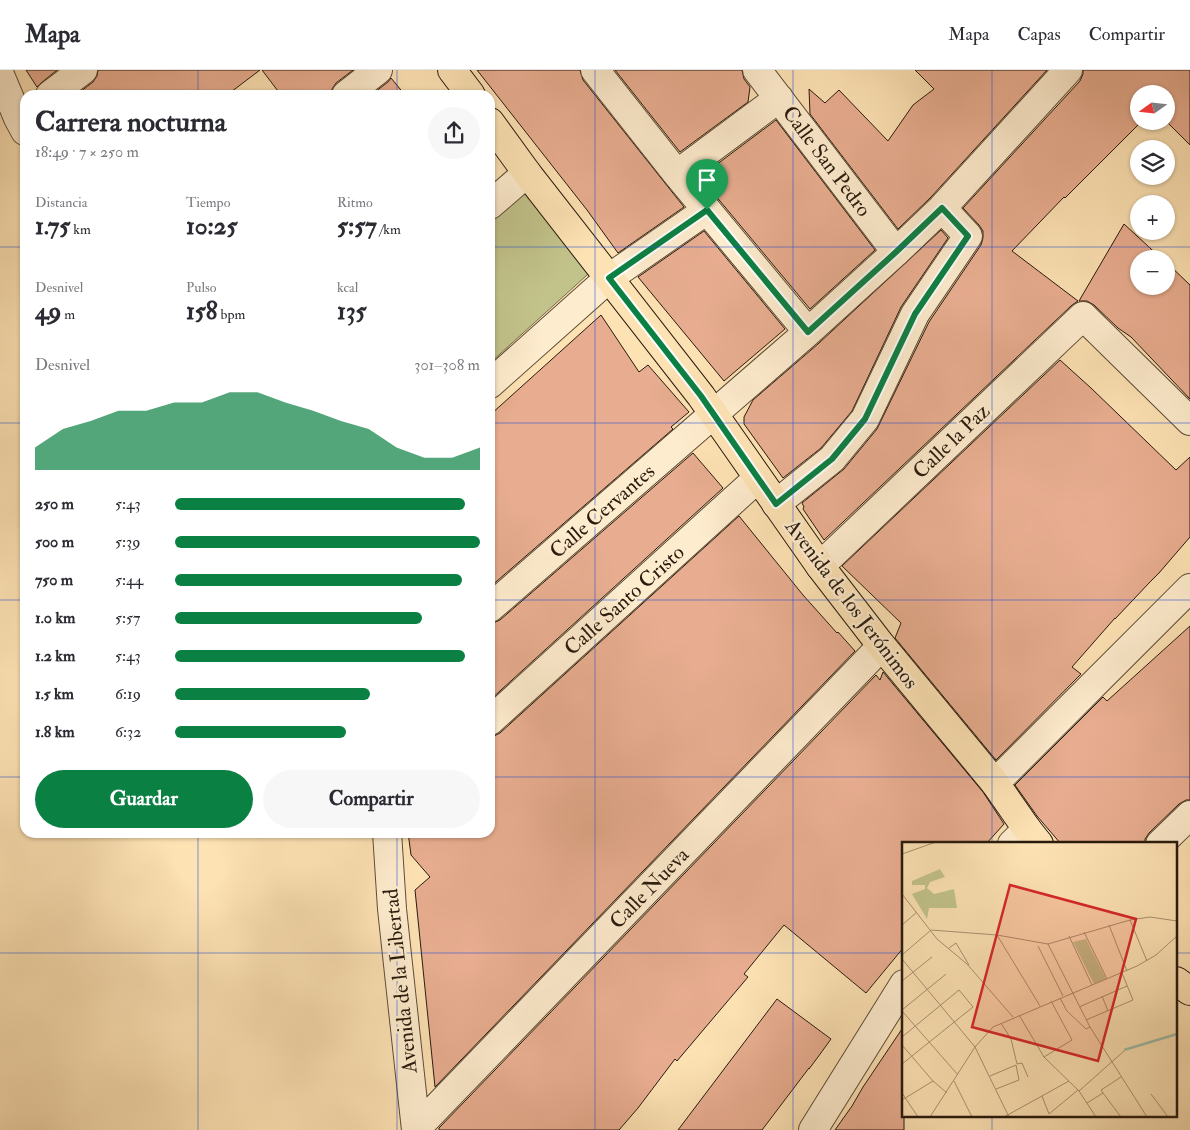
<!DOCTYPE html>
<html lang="es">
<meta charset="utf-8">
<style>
:root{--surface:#fff;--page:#f7f7f7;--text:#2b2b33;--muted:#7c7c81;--line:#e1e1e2;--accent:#0b8043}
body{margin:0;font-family:"IM FELL Double Pica",serif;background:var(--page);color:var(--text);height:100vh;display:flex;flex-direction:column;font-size:19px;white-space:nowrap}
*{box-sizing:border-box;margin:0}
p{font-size:16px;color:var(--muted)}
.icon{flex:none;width:28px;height:28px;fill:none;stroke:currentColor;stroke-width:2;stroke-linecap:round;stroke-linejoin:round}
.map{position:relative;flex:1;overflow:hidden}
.panel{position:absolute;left:20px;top:20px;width:475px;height:748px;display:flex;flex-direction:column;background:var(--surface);border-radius:15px;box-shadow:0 1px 4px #0004}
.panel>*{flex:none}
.needle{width:32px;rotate:255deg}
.buttons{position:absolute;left:1130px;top:15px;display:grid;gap:10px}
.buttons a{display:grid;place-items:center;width:45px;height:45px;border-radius:50%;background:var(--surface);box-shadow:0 1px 4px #0004;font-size:25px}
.pin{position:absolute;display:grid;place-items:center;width:42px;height:42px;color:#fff;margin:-51px -21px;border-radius:50% 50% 50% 0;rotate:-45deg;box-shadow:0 0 5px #0007}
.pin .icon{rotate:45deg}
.round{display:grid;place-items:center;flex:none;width:52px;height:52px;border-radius:26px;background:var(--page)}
.head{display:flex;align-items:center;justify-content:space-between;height:85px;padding:0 15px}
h1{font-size:28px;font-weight:700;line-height:38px}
.metrics{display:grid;grid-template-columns:repeat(3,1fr);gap:8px;height:85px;padding:5px 15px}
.metrics div{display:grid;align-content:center}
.metrics b{font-size:25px;font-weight:700}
.metrics small{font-size:14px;font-weight:400}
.metrics p{font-size:14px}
.chart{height:140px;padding:10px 15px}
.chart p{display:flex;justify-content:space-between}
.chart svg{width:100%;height:90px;margin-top:5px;fill:var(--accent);opacity:.7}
.primary-button{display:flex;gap:10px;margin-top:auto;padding:10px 15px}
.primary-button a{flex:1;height:58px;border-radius:30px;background:var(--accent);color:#fff;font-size:20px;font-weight:700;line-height:58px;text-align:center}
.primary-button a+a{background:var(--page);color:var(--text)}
ul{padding:0 15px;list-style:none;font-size:16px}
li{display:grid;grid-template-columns:80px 60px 1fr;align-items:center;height:38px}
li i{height:12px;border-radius:6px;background:var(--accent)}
header{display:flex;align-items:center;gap:30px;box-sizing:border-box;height:70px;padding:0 25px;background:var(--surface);border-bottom:1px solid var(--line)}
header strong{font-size:24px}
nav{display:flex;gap:28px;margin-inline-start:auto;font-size:18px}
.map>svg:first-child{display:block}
.green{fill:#c2c38b;stroke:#756e4c}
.building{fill:#e8ad90;stroke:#281a0d}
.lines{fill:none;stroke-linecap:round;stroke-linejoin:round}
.minor-casing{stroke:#5d4c37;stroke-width:30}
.major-casing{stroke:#281a0d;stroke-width:30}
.minor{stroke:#feecce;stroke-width:28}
.major{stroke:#fde2b4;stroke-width:28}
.route-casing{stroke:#fff;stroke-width:10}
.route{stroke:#0b8043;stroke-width:6}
.grid{fill:none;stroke:#1d4ed8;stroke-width:1;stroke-opacity:0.55}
.labels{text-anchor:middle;stroke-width:5;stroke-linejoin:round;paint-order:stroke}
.street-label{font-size:21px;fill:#281a0d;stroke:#feecce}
.inset-river{fill:none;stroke:#a0beaa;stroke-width:2.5}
.inset-road{fill:none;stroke:#a89271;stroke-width:1}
.view{fill:#d62828;fill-opacity:0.15;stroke:#d62828;stroke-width:2.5}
.inset-edge{fill:none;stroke:#281a0d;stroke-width:2.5}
</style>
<header>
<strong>Mapa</strong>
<nav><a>Mapa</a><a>Capas</a><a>Compartir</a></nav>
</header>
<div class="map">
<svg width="1190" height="1060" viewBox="0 0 1190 1060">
<rect width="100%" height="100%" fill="#fde2b4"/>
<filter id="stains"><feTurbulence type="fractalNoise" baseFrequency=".004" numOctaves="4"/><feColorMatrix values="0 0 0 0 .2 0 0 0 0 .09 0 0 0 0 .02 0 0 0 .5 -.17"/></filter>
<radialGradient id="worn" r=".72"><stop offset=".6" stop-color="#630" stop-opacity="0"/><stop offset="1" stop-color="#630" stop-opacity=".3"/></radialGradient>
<!-- green -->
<path class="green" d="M532 114 597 196 490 293V152Z"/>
<!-- building -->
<path class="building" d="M26 0H57L41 13 37 17Z
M98 0H260L227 25H76L93 12 97 6Z
M262 0H353L336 13 332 19 331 25H281Z
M477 0H580L583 10 684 137 618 183 587 140Z
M615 0H742L744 9 750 17 748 32 680 82Z
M915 0H1047L931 127 898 159 810 44 809 19 825 33 839 20 888 71 913 35 934 19Z
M1083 0H1190V75L1166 51V24H1139V51H1142L1065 128 1064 127 1012 181 1078 231 1072 235 824 470 803 439 804 437 802 433 844 399 877 359 929 252 981 175 983 168V161L979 155 963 138 1080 11 1083 4Z
M391 8 405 25H371L388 12Z
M776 50 875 180 810 239 700 107Z
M1124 154 1162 189H1139V216H1166V192L1190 215V329L1131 267 1118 258 1094 235 1087 231H1079Z
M941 160 948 168 901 237 852 341 821 378 783 408 744 354V347L753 330 818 274Z
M704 161 785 259 724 311 638 207Z
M601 245 639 302 648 295 689 342 671 357 673 359 490 517V345Z
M1060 290 1091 318 1176 400 1190 387V467L1159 503 1150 512 1115 549V548L1072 597 1081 604 996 690 895 568 901 553 842 496Z
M693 383 723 418 490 630V553H493L500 550Z
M739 446 803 525 837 563 838 562 855 581 435 1017 415 820 430 807 411 785 408 762H490V666H494L500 663Z
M1190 556V730H1186L1179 734 1149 763 1145 769V774H1061L1037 746 1015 715 1103 627 1107 631Z
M883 602 983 722 1004 754 986 774H904V877L866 923 784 855 744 904 748 907 677 991 675 989 638 1038 619 1060H439V1058L876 605 880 610Z
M777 929 831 969 818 987 809 999V998L762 1060H678Z
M904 956V1060H835L852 1036 863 1017Z"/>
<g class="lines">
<!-- minor casing -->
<g class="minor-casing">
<path id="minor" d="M595 0 677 104 808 262
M757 0 896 182
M0 5 18 48 25 61
M50 25 83 0
M346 25 378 0
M677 104 779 28
M490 135 527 103
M490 314 609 208 707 140
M776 434 832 389 865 349 915 244 968 166 942 138
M820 496 1083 246 1190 351
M490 538 808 262 896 182 942 138 1068 0
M490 651 758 408
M995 713 1190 518
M387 762 392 839 416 1060
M1012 774 1027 759
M1160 774 1190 745
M416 1059 872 586 881 575
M813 1060 904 914"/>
</g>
<!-- major casing -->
<g class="major-casing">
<path id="major" d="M452 0 471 25
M490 52 527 103 701 326 820 496 881 575 995 713 1027 759 1039 774
M1176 911 1190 921"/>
</g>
<!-- minor -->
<use href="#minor" class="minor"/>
<!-- major -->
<use href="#major" class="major"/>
</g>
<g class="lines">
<!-- route casing -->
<g class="route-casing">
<path id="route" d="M942 138 968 166 915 244 865 349 832 389 776 434 701 326 609 208 707 140 808 262 896 182Z"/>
</g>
<!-- route -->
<use href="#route" class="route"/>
</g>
<!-- grid -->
<path class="grid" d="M198 0V25M397 0V25M595 0V1060M793 0V1060M992 0V774M0 177H25M490 177H1190M0 353H25M490 353H1190M0 530H25M490 530H1190M0 707H25M490 707H1190M198 762V1060M397 762V1060M0 883H904M1176 883H1190M992 1046V1060"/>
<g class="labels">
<!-- street labels -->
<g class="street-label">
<text transform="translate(827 91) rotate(53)" y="7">Calle San Pedro</text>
<text transform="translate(951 371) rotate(-44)" y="7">Calle la Paz</text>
<text transform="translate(602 441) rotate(-41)" y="7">Calle Cervantes</text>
<text transform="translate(624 530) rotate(-42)" y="7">Calle Santo Cristo</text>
<text transform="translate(852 534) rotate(53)" y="7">Avenida de los Jerónimos</text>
<text transform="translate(649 818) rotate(-46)" y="7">Calle Nueva</text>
<text transform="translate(400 911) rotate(-96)" y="7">Avenida de la Libertad</text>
</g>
</g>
<!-- overview -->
<g transform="translate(902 772)">
<rect width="275" height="275" fill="#fde2b4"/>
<path d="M38 27 43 35 28 40 25 46 32 52 52 47 55 66H27L25 77 10 52 23 47V43H10V39ZM184 97 204 137 192 142 171 100Z" fill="#c2c38b"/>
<path class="inset-river" d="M222 208 275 192"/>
<path class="inset-road" d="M0 12 34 0M0 52 35 97 65 122 111 175M228 78 245 119M0 83 15 70M207 83 225 129M29 88 95 93 146 102 228 78 248 75 275 79M182 90 205 137M95 93 138 164M167 94 190 143M146 102 188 185 245 275M136 104 161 154M47 106 54 101 67 123M0 113 29 88M0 117 73 205 107 275M0 139 30 115M200 154 206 169M158 156 165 169 184 187 188 185M177 165 225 144M0 168 44 132M0 169 56 233M117 173 142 215 177 249 194 275M184 178 231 158 220 131M99 181 109 197 115 222 120 221 126 235M0 195 57 148 71 165 0 222M0 203 31 239 45 251M142 215 170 198 149 159M88 234 114 223 117 238 94 247M52 239 70 275M177 249 222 209M0 251 16 275M201 251 199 248 219 235M249 252 266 275M140 254 147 272 176 248M0 258 31 239M185 261 201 251 219 275M28 275 73 205 91 185 235 124 254 113 275 94M102 275 167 239"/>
<path class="view" d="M108 43 234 77 196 219 70 185Z"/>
<rect width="275" height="275" class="inset-edge"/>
</g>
<rect width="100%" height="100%" filter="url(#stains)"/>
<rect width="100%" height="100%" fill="url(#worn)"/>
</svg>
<div class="buttons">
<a><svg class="needle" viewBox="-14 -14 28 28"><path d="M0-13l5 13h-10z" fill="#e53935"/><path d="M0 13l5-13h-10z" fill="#7c7c81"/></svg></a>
<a><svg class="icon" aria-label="layers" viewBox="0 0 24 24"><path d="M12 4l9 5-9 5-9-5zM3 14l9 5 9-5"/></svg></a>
<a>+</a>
<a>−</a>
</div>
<div class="pin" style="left:707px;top:140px;background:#1e9e55"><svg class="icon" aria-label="arrive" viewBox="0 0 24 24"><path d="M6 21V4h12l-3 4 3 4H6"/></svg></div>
<section class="panel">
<div class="head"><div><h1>Carrera nocturna</h1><p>18:49 · 7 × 250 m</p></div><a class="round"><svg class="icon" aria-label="share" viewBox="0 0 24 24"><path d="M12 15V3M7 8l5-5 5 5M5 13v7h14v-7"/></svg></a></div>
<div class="metrics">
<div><p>Distancia</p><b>1.75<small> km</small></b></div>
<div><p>Tiempo</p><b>10:25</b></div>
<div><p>Ritmo</p><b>5:57<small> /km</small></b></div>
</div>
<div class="metrics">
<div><p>Desnivel</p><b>49<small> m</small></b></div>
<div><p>Pulso</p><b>158<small> bpm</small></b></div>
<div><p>kcal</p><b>135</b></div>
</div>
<div class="chart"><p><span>Desnivel</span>301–308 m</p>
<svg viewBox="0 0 160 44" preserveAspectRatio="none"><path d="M0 44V33L10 24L20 20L30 15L40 15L50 11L60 11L70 6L80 6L90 11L100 15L110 20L120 24L130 33L140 38L150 38L160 33V44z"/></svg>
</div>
<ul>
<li><b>250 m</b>5:43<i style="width:95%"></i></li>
<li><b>500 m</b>5:39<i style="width:100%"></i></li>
<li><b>750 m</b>5:44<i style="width:94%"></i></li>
<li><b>1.0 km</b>5:57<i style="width:81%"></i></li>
<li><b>1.2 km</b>5:43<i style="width:95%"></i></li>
<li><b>1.5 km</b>6:19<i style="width:64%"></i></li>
<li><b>1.8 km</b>6:32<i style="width:56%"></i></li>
</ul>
<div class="primary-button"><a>Guardar</a><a>Compartir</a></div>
</section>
</div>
